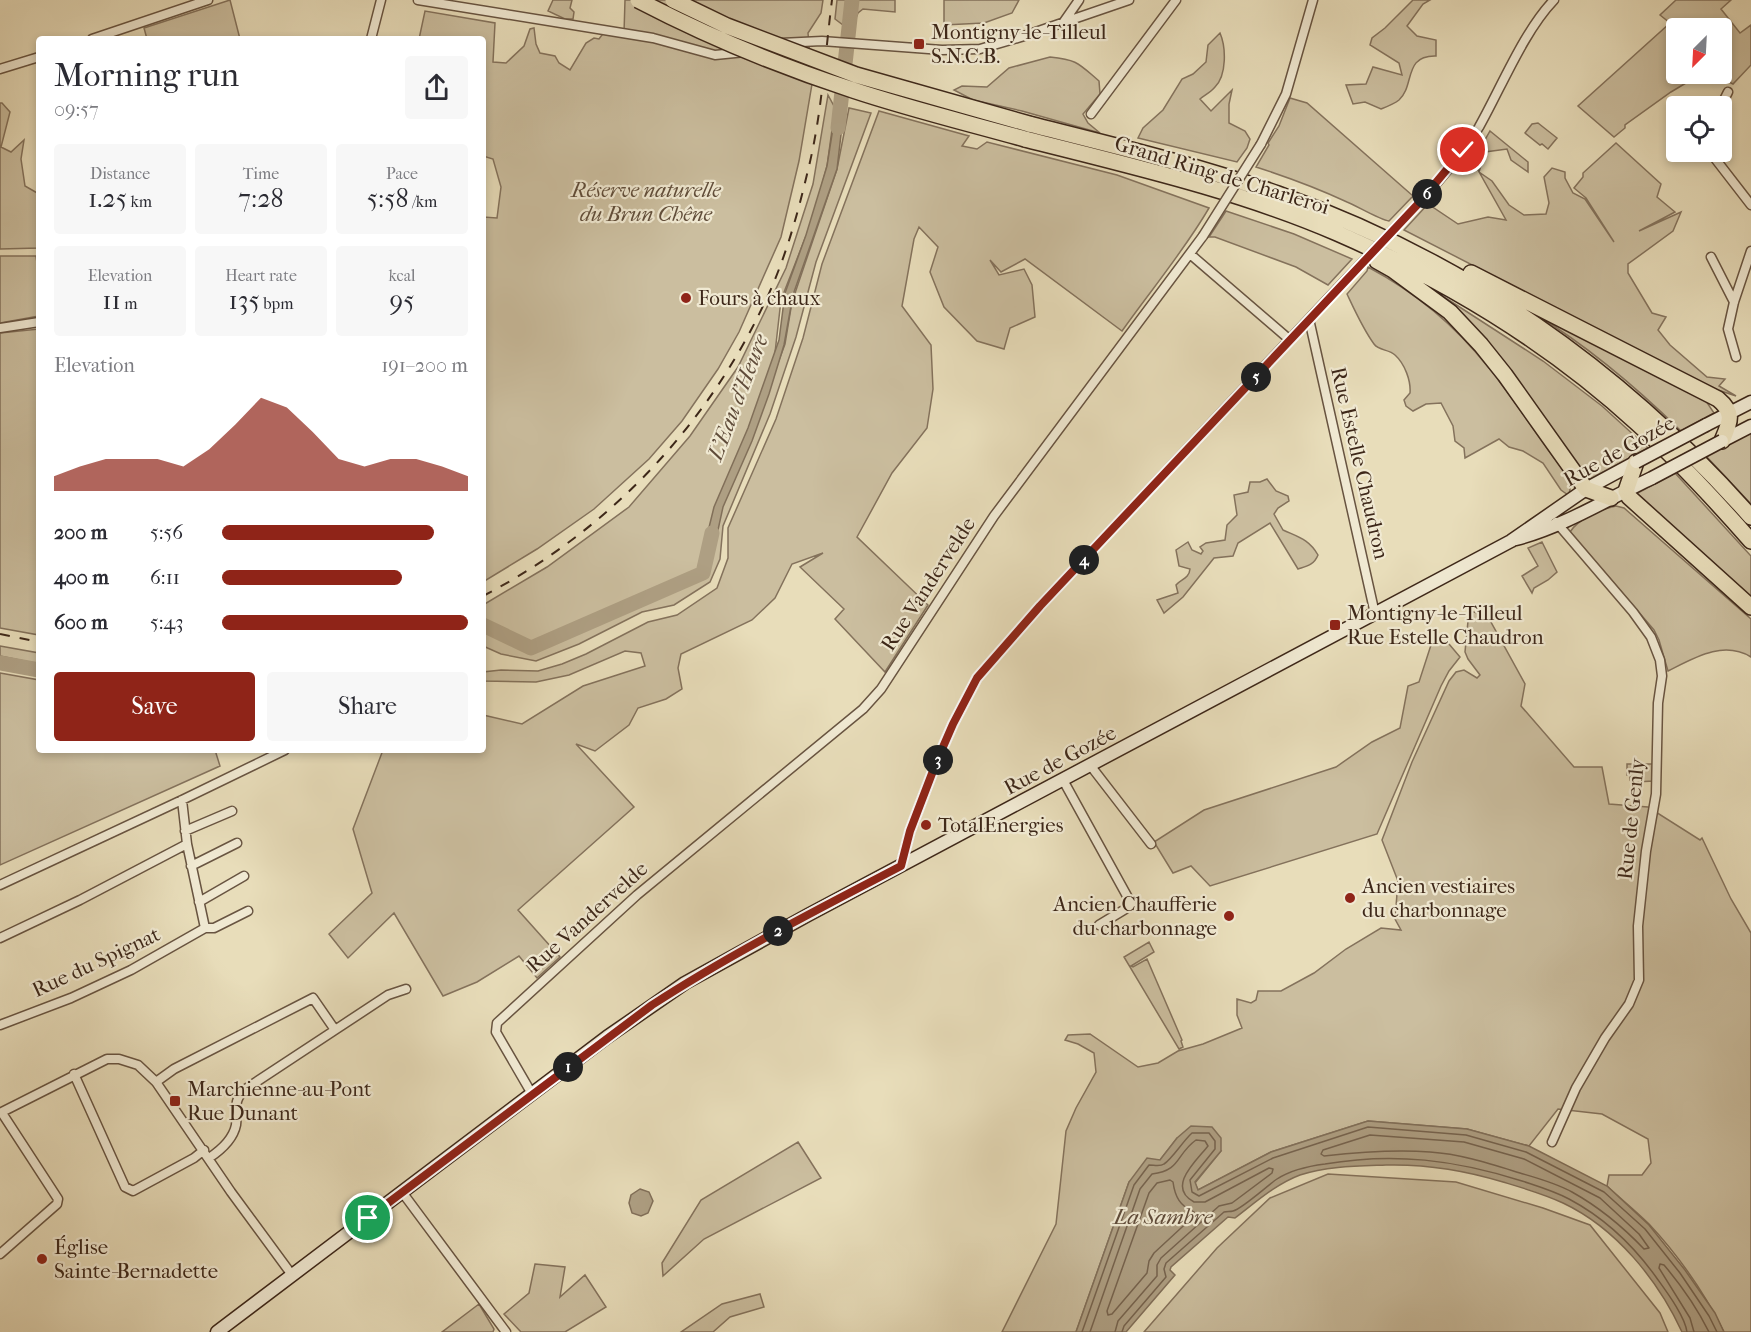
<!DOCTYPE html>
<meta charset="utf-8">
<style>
:root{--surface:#fff;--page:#f7f7f7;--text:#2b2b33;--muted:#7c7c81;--accent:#8f2418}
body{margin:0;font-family:"IM FELL French Canon",serif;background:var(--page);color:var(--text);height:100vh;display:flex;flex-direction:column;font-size:22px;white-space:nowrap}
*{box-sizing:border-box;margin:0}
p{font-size:20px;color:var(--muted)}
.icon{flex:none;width:33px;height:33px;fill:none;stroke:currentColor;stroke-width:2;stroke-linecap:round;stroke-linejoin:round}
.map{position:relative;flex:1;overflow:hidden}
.sheet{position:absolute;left:36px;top:36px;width:450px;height:717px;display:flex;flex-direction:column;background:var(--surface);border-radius:6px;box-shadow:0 3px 9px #0003}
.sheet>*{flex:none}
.needle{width:39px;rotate:204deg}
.controls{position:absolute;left:1666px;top:18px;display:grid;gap:12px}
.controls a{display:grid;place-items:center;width:66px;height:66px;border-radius:6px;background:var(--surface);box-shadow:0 3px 9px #0003;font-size:30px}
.pin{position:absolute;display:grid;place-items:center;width:51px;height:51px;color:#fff;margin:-26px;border:3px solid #fff;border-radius:50%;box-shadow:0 2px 6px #0007}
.km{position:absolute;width:30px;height:30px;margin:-15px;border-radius:50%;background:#222;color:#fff;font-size:16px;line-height:30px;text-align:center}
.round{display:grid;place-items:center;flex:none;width:63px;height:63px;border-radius:6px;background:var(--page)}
.head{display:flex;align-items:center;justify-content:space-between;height:102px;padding:0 18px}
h1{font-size:33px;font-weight:600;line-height:45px}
.figures{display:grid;grid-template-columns:repeat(3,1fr);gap:9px;height:102px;padding:6px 18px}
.figures div{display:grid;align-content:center;border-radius:6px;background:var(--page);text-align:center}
.figures b{font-size:26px;font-weight:600}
.figures small{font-size:16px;font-weight:400}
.figures p{font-size:16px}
.chart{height:168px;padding:12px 18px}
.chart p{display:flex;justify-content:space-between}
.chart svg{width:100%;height:108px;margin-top:6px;fill:var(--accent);opacity:.7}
.action{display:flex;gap:12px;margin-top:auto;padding:12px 18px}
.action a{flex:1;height:69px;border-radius:6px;background:var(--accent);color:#fff;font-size:24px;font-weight:600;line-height:69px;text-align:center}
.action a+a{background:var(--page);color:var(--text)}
ul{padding:0 18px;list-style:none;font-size:20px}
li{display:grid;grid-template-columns:96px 72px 1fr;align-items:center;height:45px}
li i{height:15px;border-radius:8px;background:var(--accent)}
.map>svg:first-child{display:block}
.green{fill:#cbbe9f;stroke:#84725c;stroke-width:1.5}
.water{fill:#ae9f83;stroke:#816f59;stroke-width:1.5}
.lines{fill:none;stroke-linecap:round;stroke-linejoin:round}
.shore{stroke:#76634e;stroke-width:1.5}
.river{stroke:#ae9f83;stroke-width:15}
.minor-casing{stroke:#685441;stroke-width:11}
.secondary-casing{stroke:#3d2719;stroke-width:15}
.motorway-casing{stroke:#3d2719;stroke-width:18}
.minor{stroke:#f0e9d2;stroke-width:8}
.secondary{stroke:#f0e9d2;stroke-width:12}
.motorway{stroke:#e8ddba;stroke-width:15}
.rail{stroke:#3d2719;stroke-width:2;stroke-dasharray:10 10;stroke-linecap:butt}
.minor-bridge-casing{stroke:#685441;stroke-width:11;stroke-linecap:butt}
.secondary-bridge-casing{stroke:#3d2719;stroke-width:15;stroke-linecap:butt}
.motorway-bridge-casing{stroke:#3d2719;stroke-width:18;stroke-linecap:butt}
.minor-bridge{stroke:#f0e9d2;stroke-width:8}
.secondary-bridge{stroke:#f0e9d2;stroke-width:12}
.motorway-bridge{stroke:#e8ddba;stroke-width:15}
.route-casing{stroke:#fff;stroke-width:12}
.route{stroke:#8f2418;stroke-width:8}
.poi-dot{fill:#8f2418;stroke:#f0e9d2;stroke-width:2}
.labels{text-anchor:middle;stroke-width:4.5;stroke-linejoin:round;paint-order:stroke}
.poi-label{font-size:21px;fill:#3d2719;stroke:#f0e9d2;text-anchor:start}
.street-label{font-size:21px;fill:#3d2719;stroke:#f0e9d2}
.park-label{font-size:21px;font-style:italic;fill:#604d3a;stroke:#f0e9d2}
.water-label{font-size:22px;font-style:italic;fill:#5f4b39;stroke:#f0e9d2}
</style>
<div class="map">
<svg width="1751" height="1332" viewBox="0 0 1751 1332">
<rect width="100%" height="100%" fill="#e8ddba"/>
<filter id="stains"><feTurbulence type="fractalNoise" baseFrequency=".00333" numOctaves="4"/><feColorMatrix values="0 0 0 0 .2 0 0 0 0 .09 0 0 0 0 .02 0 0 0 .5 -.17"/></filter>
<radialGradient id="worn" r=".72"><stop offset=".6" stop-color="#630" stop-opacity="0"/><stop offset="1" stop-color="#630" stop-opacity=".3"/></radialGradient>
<!-- green -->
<path class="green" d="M230 0 240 39H147L144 28Z
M553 0H572L570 8 574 12 573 19H565L548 11Z
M625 0H823L821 13 808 33 812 84 799 161 781 237 739 332 718 369 682 421 649 459 594 509 537 549 483 582V217L497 218 501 187 493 159 483 156V39H419L425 11 495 23 493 62 506 63 524 46 530 29 534 28 536 44 540 53 555 56 559 63 570 70 586 43 594 38 599 39 605 31 624 33Z
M837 0H895V12L863 9 858 13 851 31 835 19Z
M944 0H1019L1012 13 984 23 944 25Z
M1413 0H1430L1423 4 1407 26 1417 36 1436 40V56C1403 55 1415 86 1399 100 1394 104 1386 107 1381 109L1365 102 1353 104 1346 85 1366 84 1373 67 1402 75 1399 63 1370 45 1372 38 1385 28Z
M1676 0H1731L1721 9 1740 33 1751 25V65L1733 84 1713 74H1722V28H1677V74H1701L1671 92 1625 125V128L1614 137 1578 106 1670 23 1660 15Z
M1220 33C1226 47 1227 75 1215 87 1211 92 1205 95 1200 99L1211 111 1232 90 1229 104V123L1245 131 1250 139 1247 148 1237 162 1138 138 1143 128 1163 110 1182 79 1193 74 1206 62 1208 45Z
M1050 57C1078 60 1078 63 1099 81L1100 94 1083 114 1088 123 1100 133 1022 111 973 100 954 90 962 86 987 87 1009 68Z
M828 95 835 108 827 166 813 218 781 300 772 379 785 344 792 302 837 169 849 108 871 113 816 262 796 337 770 414 723 526 720 559 710 582 674 605 642 612 579 644 536 661 501 654 483 646V605L547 567 629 507 690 436 738 367 786 268 813 184Z
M1290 98 1307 103 1413 196 1389 221C1380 220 1357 206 1347 202 1317 188 1287 177 1256 167L1269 145 1268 143 1279 126Z
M0 103H2L10 112 1 147 11 152 24 140 21 159 25 186 39 194V248L0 249Z
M879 111 969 136 962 146 977 149 987 142 1117 175 1209 208C1184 251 1151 290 1122 331L1025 259 1001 272 990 260 999 275 1024 269 1032 285 1035 317 1010 328 1004 349 977 341 944 307 930 272 938 247 919 227 914 239 902 306 931 345 933 389 927 428 892 473 857 537 928 605 885 672 835 619 844 609 800 567 823 553 792 564 775 598 752 620 681 654 678 668 682 689 666 699 638 708 629 725 595 751 576 744 634 807 518 910 560 957 537 978 519 956 477 982 443 996 394 913 348 958 329 934 372 893 353 829 383 750H483V715L522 724 583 686 645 666 641 653 625 651 569 675 536 682 483 681V672L501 670 538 671 562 664 586 654 648 622 677 615 717 588 728 558V528L776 419 803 338 822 264Z
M1538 123 1557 138 1548 149 1542 144 1540 145 1525 133 1532 124Z
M1490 131 1528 162V172L1511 160 1507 149 1485 152 1479 172 1492 181 1509 205 1524 215 1546 214 1549 203 1544 177 1552 168 1565 172V178L1573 193 1585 199 1614 242 1586 198 1574 188 1583 177V173L1616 143 1661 184 1657 197 1675 212 1639 231 1681 212 1673 231 1628 264V273L1652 313 1666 317 1658 330 1670 345 1707 377 1725 379 1719 386 1736 396 1718 390 1681 372 1404 230 1428 204 1458 224 1488 217 1506 220 1473 161Z
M1226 211 1294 234 1352 259 1328 285 1296 267 1215 237H1209Z
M0 256H36L39 277V316L0 323Z
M1368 267C1415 292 1455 325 1488 367 1515 399 1536 436 1562 468 1567 477 1574 485 1568 495L1561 490 1543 463 1523 451 1509 447 1499 439 1465 458 1464 448 1455 441 1453 426 1441 403 1426 404 1413 411 1406 406 1404 400 1410 393C1411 381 1405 364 1395 355 1389 349 1379 351 1374 344 1363 329 1355 311 1347 294L1367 271Z
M1424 284 1543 361 1602 406 1648 448 1588 480Z
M1538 313 1706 401 1714 413 1681 431C1636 387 1589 347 1535 314Z
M39 329V635L0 628V333Z
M1751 432V504L1706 456Z
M1675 473 1751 556V602L1634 495Z
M1267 479 1276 491 1288 496 1289 501 1278 508 1274 514 1283 530C1298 537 1309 539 1318 555 1314 565 1307 566 1298 569L1270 523 1238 543 1233 556 1214 558 1183 597 1164 613 1157 600 1178 593 1176 585C1181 579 1189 579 1190 569L1179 566 1176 550 1188 542 1192 550 1201 554 1203 551 1200 547 1206 543 1225 540 1227 525 1237 515 1234 495 1248 492 1250 482H1260Z
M1616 506 1624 508 1751 619V657C1723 640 1694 658 1668 671L1659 640 1654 630 1570 532C1578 519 1601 509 1616 506Z
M1542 542 1557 572 1548 580 1534 588 1532 593 1522 576 1538 566 1528 548Z
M1469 611 1487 615 1525 684 1521 706 1574 767H1602L1609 804 1648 807 1700 840 1702 838 1731 899 1751 933V1332H1724C1705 1294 1678 1255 1649 1224 1636 1211 1621 1199 1607 1186L1609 1175H1642L1651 1163 1648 1139 1602 1114 1558 1109 1529 1146 1467 1129 1368 1121 1271 1152 1198 1190 1195 1183 1221 1151 1177 1138 1160 1160 1129 1182 1076 1332H1002L1056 1224 1066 1131 1076 1108 1096 1072 1094 1053 1078 1044 1065 1040 1068 1035 1090 1034 1138 1067 1158 1063 1178 1051 1203 1044 1242 1028 1237 1015V999L1251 1003 1256 1000 1258 991H1281L1314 973 1346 949 1381 928 1401 930 1395 919 1398 881 1382 840 1412 762 1449 681 1456 672 1464 670 1477 678 1480 675 1468 659 1465 652Z
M1449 644 1460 657 1449 671 1441 686 1377 834 1210 886 1191 866 1173 873 1154 842 1204 810 1336 767 1372 742 1400 728 1408 686 1419 682 1431 645Z
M0 646 39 653V664L0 656Z
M0 673 39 680V750H215L220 766 0 865Z
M1627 764H1653L1654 781 1634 782 1630 780V775H1627Z
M1149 942 1154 952 1131 966 1133 967 1147 959 1182 1040 1181 1041 1183 1047 1179 1049 1124 957Z
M798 1142 821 1178 704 1239 663 1276 662 1263 701 1200Z
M1328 1174 1456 1182 1543 1208 1590 1225 1660 1313 1668 1332H1144L1217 1248 1270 1198Z
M535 1264 565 1267 560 1297 585 1275 606 1307 565 1332H521L504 1314 529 1293Z
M760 1294 764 1307 730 1317 713 1332H681L722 1304Z
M479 1304 494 1329 493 1332H442Z"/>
<!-- water -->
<path class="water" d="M836 109H844L837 169 793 295 784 345 769 394 752 441 723 507 713 553 703 552 714 507 748 428 779 340 785 293 806 235 827 166Z
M1368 1121 1467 1129 1529 1146 1607 1186 1649 1225 1685 1270 1715 1313 1724 1332H1682C1658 1280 1616 1228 1563 1203 1544 1194 1523 1188 1503 1182 1464 1170 1427 1164 1386 1165 1358 1166 1327 1166 1300 1175 1276 1184 1256 1202 1235 1218L1228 1217 1171 1267 1170 1270 1175 1275 1126 1332H1076L1129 1182 1147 1158 1160 1160 1177 1138 1191 1126 1212 1127 1221 1138V1151L1195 1182 1198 1190 1271 1152Z
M640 1189 649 1192 653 1201 648 1213 641 1216 632 1213 629 1203 631 1195Z"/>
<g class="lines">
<!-- shore -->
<path class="shore" d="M1370 1135 1464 1142 1524 1159 1600 1198 1639 1234 1649 1248 1644 1249C1623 1227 1599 1207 1572 1192 1556 1183 1537 1178 1520 1173 1491 1164 1461 1154 1430 1152 1395 1149 1359 1152 1324 1156L1321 1154 1323 1150Z
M1170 1180 1173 1182C1175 1197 1180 1206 1194 1212V1216L1154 1253 1149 1261 1147 1273 1112 1314 1108 1315 1107 1311 1149 1193 1157 1183Z
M1082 1332 1134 1185 1149 1165C1154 1165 1160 1167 1164 1164 1172 1159 1183 1141 1192 1133H1209L1215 1141V1149L1190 1180 1192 1192 1199 1196 1273 1158 1368 1127 1466 1135 1526 1152 1604 1192 1645 1229 1680 1273 1709 1316 1717 1332
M1090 1332 1140 1189 1152 1174C1181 1171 1176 1154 1196 1140L1205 1141 1208 1146C1196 1161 1166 1187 1194 1202H1205L1269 1168 1273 1169 1272 1173 1232 1203 1219 1206 1161 1258 1157 1265V1276L1118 1321 1115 1332
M1122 1332 1124 1326 1166 1277 1164 1269 1166 1263 1224 1212C1227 1211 1230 1212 1233 1211 1242 1209 1268 1185 1277 1179 1291 1170 1309 1166 1325 1164 1394 1152 1456 1160 1522 1181 1537 1186 1554 1191 1569 1199 1603 1217 1633 1245 1656 1277 1666 1291 1685 1316 1687 1332
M1694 1332 1690 1318 1659 1268 1660 1264 1664 1265C1681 1285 1697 1308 1709 1332"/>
<!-- river -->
<path class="river" d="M838 128 852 0
M483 625 531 648 703 573 712 533
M0 663 39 670"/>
<!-- minor casing -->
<g class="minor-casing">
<path id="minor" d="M418 0 653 38 715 55 745 52
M1063 23 1079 0
M92 39 208 0
M371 39 381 0
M781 43 822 41 942 50 980 49 1021 37 1129 0
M0 69 39 57
M1721 106 1728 92
M1091 114 1176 0
M1261 144 1286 94 1313 0
M1710 152 1751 205
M1419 203C1441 179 1462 155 1479 127 1501 88 1524 31 1554 0
M1190 254 1290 340
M1711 257 1734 302
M1309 319 1375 614
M0 328 39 322
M1736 357 1728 329 1734 302 1751 251
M1090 765 1151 844
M1063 780 1132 905 1099 925
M185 831 232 811
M191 866 237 843
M901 866 910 831 936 763 953 724 977 678 1040 606 1337 289
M0 885 182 800 285 750
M199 902 244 876
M205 928H214L248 911
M0 938 80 900 187 844
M0 1025 71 998 131 970 205 928 187 844 182 800
M335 1030 388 995 406 989
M74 1074 125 1187 133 1191 194 1158 204 1150
M156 1082 174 1069 313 998 335 1030 244 1090C232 1103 238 1109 236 1125 233 1140 221 1150 209 1158
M532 1094 496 1032 497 1023 637 895 863 709 881 689 994 516 1203 236
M0 1113 107 1059H119L138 1065 156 1082 231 1192 292 1275
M1552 1142 1576 1088 1605 1038 1629 1004 1639 980 1638 926 1646 851 1656 794 1658 703 1662 676 1660 660 1651 637 1633 612 1556 522
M402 1192 506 1332
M0 1254 57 1204 58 1199 2 1113"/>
</g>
<!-- secondary casing -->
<g class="secondary-casing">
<path id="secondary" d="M1706 425 1751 402
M1722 441 1751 426
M1516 539C1565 526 1607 499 1652 478
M217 1332 607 1037 685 983 808 915 1511 541 1586 489 1636 462"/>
</g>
<!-- motorway casing -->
<g class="motorway-casing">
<path id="motorway" d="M1029 124C1112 145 1197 165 1278 194 1465 261 1619 368 1751 517
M1025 139C1127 165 1241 191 1337 233 1445 280 1550 343 1638 424 1678 460 1715 500 1751 541
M1377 261 1393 270 1450 312 1481 345 1505 375 1586 489 1611 498
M1471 273 1718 399C1735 413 1730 422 1722 441
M1636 462 1626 491 1629 497 1751 607"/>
</g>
<!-- minor -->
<use href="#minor" class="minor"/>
<!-- secondary -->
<use href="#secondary" class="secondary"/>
<!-- motorway -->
<use href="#motorway" class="motorway"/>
<!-- rail -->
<path class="rail" d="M483 596C606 532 705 429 764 304 785 261 798 213 809 166 822 112 825 55 832 0
M0 634 39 642"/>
<!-- minor-bridge casing -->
<g class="minor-bridge-casing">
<path id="minor-bridge" d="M1203 236 1261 144
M1337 289 1419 203"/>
</g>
<!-- secondary-bridge casing -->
<g class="secondary-bridge-casing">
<path id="secondary-bridge" d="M1636 462 1706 425
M1652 478 1722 441"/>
</g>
<!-- motorway-bridge casing -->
<g class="motorway-bridge-casing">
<path id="motorway-bridge" d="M638 0C707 36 779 66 853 90 910 109 968 123 1025 139
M673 0 727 26 856 75 1029 124"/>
</g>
<!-- minor-bridge -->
<use href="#minor-bridge" class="minor-bridge"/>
<!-- secondary-bridge -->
<use href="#secondary-bridge" class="secondary-bridge"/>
<!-- motorway-bridge -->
<use href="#motorway-bridge" class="motorway-bridge"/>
</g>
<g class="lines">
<!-- route casing -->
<g class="route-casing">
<path id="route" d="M368 1218 652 1005C732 953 817 910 901 866L910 831 936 763 953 724 977 678 1040 606 1419 203 1463 150"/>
</g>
<!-- route -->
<use href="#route" class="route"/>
</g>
<!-- markers -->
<g class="poi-dot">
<rect x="913" y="38" width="12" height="12" rx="3"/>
<circle cx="686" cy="298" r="6"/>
<rect x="1329" y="619" width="12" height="12" rx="3"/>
<circle cx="926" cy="825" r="6"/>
<circle cx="1350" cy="898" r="6"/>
<circle cx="1229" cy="916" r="6"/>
<rect x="169" y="1095" width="12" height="12" rx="3"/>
<circle cx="42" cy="1259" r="6"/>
</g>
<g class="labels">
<!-- poi labels -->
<g class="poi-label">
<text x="931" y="39">Montigny-le-Tilleul<tspan x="931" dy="24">S.N.C.B.</tspan></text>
<text x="698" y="305">Fours à chaux</text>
<text x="1347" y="620">Montigny-le-Tilleul<tspan x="1347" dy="24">Rue Estelle Chaudron</tspan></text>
<text x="938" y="832">TotalEnergies</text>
<text x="1362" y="893">Ancien vestiaires<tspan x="1362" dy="24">du charbonnage</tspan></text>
<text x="1217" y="911" text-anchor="end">Ancien Chaufferie<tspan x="1217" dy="24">du charbonnage</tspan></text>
<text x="187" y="1096">Marchienne-au-Pont<tspan x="187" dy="24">Rue Dunant</tspan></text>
<text x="54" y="1254">Église<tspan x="54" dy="24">Sainte-Bernadette</tspan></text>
</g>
<!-- street labels -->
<g class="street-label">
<text transform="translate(1222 175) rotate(17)" y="7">Grand Ring de Charleroi</text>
<text transform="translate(1619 451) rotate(-29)" y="7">Rue de Gozée</text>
<text transform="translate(1360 463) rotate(77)" y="7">Rue Estelle Chaudron</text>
<text transform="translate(928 584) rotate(-57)" y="7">Rue Vandervelde</text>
<text transform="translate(1060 760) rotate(-28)" y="7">Rue de Gozée</text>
<text transform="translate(1631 819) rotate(-84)" y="7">Rue de Genly</text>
<text transform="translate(587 917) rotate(-42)" y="7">Rue Vandervelde</text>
<text transform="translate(96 962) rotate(-25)" y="7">Rue du Spignat</text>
</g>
<!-- park labels -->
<g class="park-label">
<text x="646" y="197">Réserve naturelle<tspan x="646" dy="24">du Brun Chêne</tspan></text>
</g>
<!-- water labels -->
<g class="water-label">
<text transform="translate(737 397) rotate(-69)" y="8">L'Eau d'Heure</text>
<text x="1163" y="1224">La Sambre</text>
</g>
</g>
<rect width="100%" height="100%" filter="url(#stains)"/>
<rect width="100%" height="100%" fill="url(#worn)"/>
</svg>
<div class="controls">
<a><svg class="needle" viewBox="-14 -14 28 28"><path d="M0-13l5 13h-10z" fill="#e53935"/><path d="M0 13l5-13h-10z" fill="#7c7c81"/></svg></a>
<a><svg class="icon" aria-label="locate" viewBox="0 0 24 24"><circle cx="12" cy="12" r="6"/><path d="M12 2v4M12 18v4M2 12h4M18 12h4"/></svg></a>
</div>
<div class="pin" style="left:368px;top:1218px;background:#1e9e55"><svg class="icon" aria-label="arrive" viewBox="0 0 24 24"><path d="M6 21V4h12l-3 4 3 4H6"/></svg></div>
<div class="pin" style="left:1463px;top:150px;background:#d93025"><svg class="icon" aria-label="check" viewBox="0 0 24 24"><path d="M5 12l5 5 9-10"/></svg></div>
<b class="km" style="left:568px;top:1067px">1</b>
<b class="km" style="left:778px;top:931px">2</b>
<b class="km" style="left:938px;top:760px">3</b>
<b class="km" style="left:1084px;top:560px">4</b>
<b class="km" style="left:1256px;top:377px">5</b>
<b class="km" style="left:1427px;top:194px">6</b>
<section class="sheet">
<div class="head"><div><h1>Morning run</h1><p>09:57</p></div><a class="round"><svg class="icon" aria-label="share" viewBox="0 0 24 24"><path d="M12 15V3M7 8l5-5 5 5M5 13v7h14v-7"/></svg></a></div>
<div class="figures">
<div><p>Distance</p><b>1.25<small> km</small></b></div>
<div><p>Time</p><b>7:28</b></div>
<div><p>Pace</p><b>5:58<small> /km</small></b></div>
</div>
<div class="figures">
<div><p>Elevation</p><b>11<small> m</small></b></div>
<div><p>Heart rate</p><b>135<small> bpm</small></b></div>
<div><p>kcal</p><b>95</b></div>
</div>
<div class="chart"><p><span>Elevation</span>191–200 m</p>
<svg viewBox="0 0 160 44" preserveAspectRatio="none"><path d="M0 44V38L10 34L20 31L30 31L40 31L50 34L60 27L70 17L80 6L90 10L100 20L110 31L120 34L130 31L140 31L150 34L160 38V44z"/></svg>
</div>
<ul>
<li><b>200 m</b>5:56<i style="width:86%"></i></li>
<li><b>400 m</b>6:11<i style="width:73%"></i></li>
<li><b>600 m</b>5:43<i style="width:100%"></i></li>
</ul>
<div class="action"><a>Save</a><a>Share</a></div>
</section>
</div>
